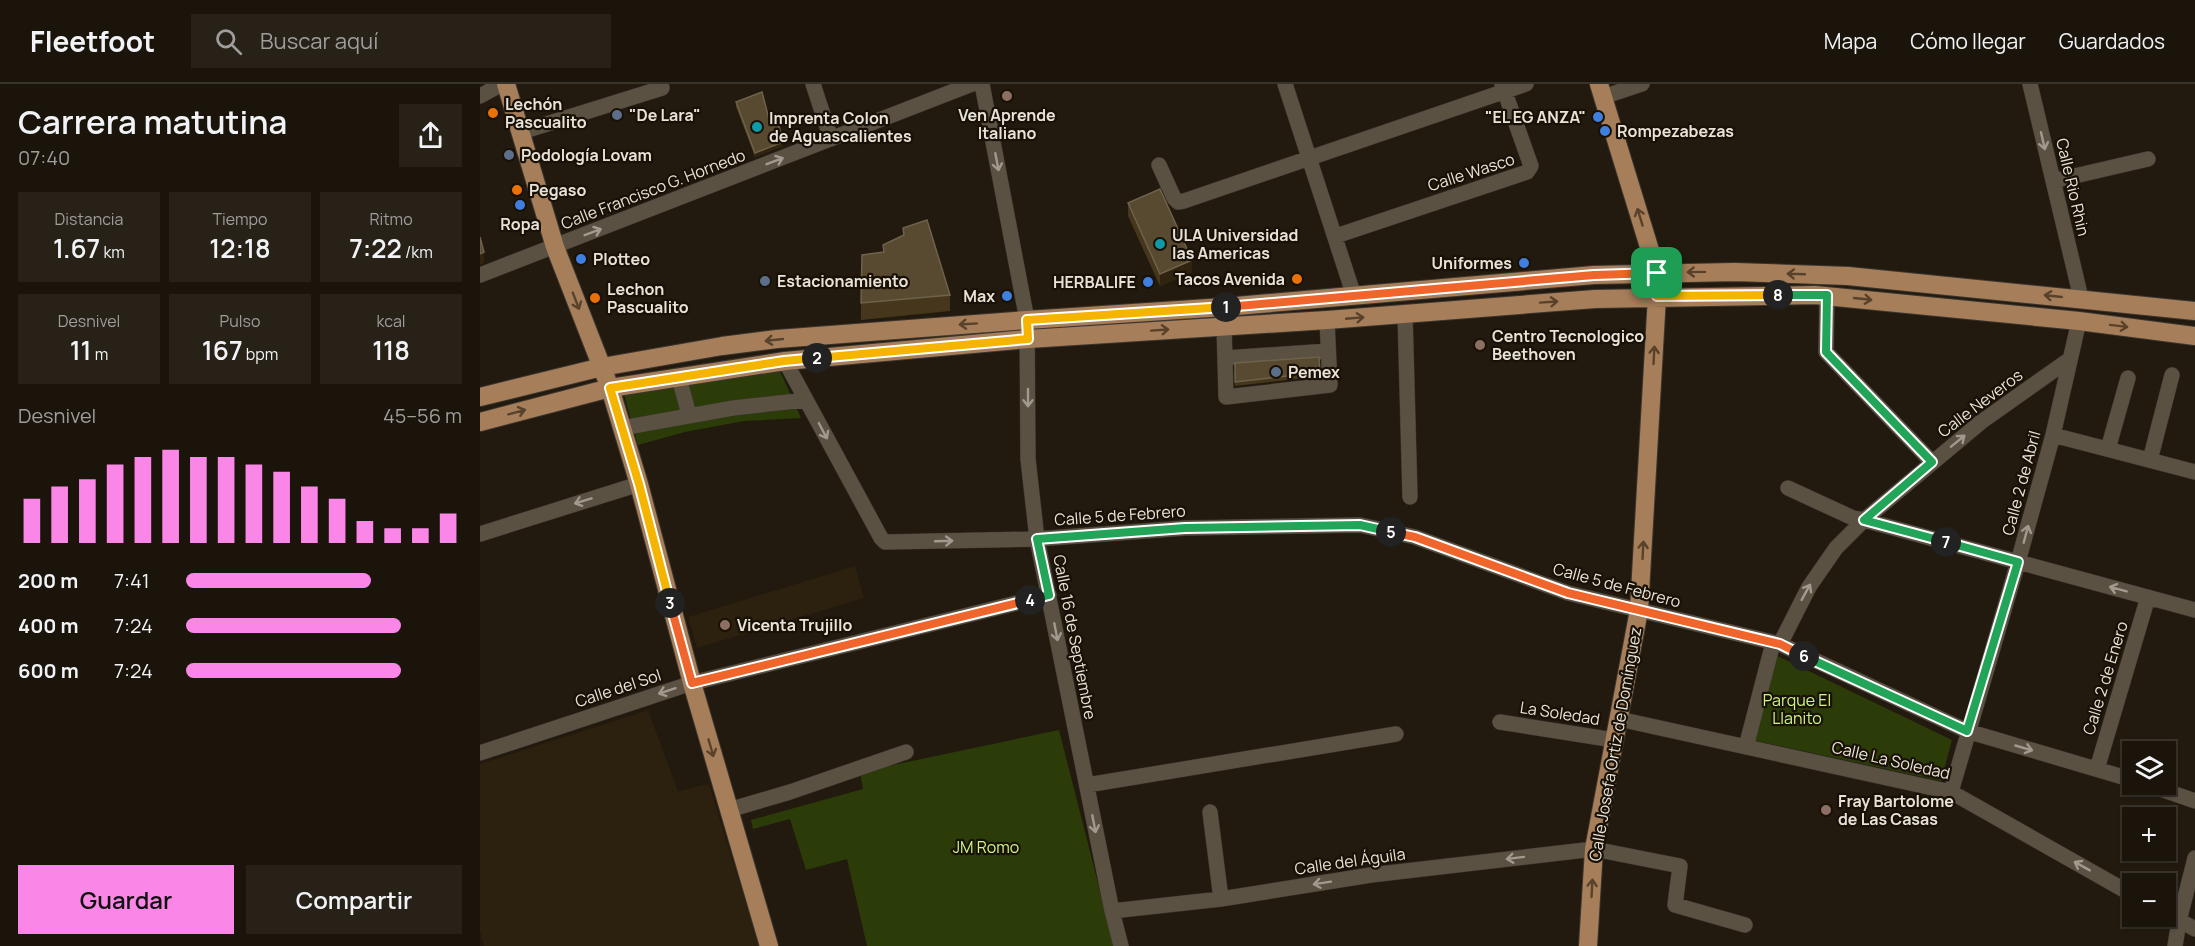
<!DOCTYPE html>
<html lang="es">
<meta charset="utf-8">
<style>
:root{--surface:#1a140a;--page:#272118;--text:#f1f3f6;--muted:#9f9e9c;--line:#38332b;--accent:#fa87e7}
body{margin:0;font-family:Manrope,sans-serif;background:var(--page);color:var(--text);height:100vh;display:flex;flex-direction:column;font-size:22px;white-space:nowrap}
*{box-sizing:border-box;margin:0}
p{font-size:20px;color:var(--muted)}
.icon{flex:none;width:33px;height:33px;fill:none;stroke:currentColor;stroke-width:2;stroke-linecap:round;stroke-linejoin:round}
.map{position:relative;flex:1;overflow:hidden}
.side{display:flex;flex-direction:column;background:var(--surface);width:480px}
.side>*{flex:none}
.controls{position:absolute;left:1642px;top:657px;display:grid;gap:12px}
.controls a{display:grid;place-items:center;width:54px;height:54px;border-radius:0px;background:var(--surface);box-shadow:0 2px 4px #0004,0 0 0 2px var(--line);font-size:30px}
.pin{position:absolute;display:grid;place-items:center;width:51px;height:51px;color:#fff;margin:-26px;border-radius:12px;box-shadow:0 3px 9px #0006}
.km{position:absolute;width:30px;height:30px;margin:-15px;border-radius:50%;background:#222;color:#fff;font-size:16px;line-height:30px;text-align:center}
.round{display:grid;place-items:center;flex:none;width:63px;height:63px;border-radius:0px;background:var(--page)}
.overview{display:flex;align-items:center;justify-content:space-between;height:102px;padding:0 18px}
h1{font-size:33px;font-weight:600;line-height:45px}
.stats{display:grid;grid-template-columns:repeat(3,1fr);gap:9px;height:102px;padding:6px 18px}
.stats div{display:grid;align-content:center;border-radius:0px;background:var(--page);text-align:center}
.stats b{font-size:26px;font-weight:600}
.stats small{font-size:16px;font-weight:400}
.stats p{font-size:16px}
.chart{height:168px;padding:12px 18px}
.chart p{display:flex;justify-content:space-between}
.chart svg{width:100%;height:108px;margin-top:6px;stroke:var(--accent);stroke-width:6}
.cta{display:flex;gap:12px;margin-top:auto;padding:12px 18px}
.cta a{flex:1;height:69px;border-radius:0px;background:var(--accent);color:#111;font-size:24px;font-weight:600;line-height:69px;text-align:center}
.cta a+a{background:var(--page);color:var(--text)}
ul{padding:0 18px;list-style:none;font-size:20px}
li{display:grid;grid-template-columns:96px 72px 1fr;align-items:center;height:45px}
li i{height:15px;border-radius:8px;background:var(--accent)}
header{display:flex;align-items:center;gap:36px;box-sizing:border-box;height:84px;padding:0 30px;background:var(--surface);border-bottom:2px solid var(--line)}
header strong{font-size:28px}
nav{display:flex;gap:33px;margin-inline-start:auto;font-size:21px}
.search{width:420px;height:54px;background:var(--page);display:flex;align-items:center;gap:15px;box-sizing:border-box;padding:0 21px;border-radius:0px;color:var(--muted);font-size:22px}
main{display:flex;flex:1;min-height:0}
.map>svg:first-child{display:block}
.built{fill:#2c200e}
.green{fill:#2c3c09}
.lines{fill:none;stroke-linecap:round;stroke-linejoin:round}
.minor-casing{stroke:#3c3630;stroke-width:16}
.major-casing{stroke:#3c3630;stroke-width:20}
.minor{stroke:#5a5143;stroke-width:15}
.major{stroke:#a67f5a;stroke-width:18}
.wall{fill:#46371c}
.shaded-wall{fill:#30240e}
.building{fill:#584931;stroke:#6e624b;stroke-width:1.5}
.oneway{stroke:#a19a8e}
.oneway2{stroke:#58422b}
.split-1-casing{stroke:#fff;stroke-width:12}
.split-2-casing{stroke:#fff;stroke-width:12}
.split-3-casing{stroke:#fff;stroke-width:12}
.split-4-casing{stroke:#fff;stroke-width:12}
.split-5-casing{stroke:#fff;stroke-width:12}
.split-6-casing{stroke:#fff;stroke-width:12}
.split-7-casing{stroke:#fff;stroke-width:12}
.split-8-casing{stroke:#fff;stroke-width:12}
.split-9-casing{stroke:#fff;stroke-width:12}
.split-1{stroke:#f0652b;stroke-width:8}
.split-2{stroke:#f5b400;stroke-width:8}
.split-3{stroke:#f5b400;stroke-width:8}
.split-4{stroke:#f0652b;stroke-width:8}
.split-5{stroke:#22a559;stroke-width:8}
.split-6{stroke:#f0652b;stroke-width:8}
.split-7{stroke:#22a559;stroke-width:8}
.split-8{stroke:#22a559;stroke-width:8}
.split-9{stroke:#f5b400;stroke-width:8}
.education-dot{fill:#8d6e63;stroke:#191105;stroke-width:2}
.food-dot{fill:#e8710a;stroke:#191105;stroke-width:2}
.service-dot{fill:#5c6f8a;stroke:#191105;stroke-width:2}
.shop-dot{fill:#3f7fe0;stroke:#191105;stroke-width:2}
.culture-dot{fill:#0f9aa8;stroke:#191105;stroke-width:2}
.labels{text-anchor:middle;stroke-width:4.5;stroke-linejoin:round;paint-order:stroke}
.poi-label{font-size:16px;font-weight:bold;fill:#e8e3da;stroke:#191105;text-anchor:start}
.street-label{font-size:16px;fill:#e8e3da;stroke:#191105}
.park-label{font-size:16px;fill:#cbf683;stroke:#191105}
</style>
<header>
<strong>Fleetfoot</strong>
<div class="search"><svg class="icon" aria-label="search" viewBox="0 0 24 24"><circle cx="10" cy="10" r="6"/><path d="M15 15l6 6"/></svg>Buscar aquí</div>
<nav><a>Mapa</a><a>Cómo llegar</a><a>Guardados</a></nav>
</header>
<main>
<section class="side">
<div class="overview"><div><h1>Carrera matutina</h1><p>07:40</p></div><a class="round"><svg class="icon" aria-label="share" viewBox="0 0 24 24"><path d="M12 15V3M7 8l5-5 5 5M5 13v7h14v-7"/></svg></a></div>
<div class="stats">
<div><p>Distancia</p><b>1.67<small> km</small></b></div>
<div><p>Tiempo</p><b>12:18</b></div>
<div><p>Ritmo</p><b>7:22<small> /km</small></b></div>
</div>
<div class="stats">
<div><p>Desnivel</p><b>11<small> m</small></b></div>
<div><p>Pulso</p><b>167<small> bpm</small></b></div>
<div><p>kcal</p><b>118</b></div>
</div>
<div class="chart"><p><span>Desnivel</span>45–56 m</p>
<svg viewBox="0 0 160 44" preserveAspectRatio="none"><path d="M5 44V26M15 44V21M25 44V18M35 44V12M45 44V9M55 44V6M65 44V9M75 44V9M85 44V12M95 44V15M105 44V21M115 44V26M125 44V35M135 44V38M145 44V38M155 44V32"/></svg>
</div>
<ul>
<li><b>200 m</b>7:41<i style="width:67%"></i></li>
<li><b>400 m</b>7:24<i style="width:78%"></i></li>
<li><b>600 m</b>7:24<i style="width:78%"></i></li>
</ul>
<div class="cta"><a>Guardar</a><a>Compartir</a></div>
</section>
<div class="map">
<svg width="1715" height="862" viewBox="0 0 1715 862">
<rect width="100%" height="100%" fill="#221a0e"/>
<!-- built -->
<path class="built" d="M375 482 384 514 217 564 208 533Z
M168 626 198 707 229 700 279 862H4L0 847V680Z"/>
<!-- green -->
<path class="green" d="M299 285 321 334 264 337 205 348 158 361 144 310Z
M1289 568 1472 656 1461 697 1268 655Z
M579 646 634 862H387L367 775 326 786 310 735 273 745 271 736 383 705 380 688Z"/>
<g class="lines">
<!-- minor casing -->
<g class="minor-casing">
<path id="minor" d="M333 0 351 55
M502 0 547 236 548 375 557 455 632 827 641 862
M805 0 874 212
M1550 0 1601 214
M0 12 22 0
M1123 13 1162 0
M41 48 182 4 181 0
M679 81 694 114 698 118 704 117 1046 0
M1573 97 1668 75
M856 152 1047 88 1051 82 1022 0
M0 191 492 0
M1347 211 1346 268 1452 378
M925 230 930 413
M744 241 746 313 850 301 847 236
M745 274 848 267
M305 277 401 454 405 458 557 455 705 444 880 441 935 453 1088 509 1300 560 1487 647 1653 696
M201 301 209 331
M142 344 253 324 326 316
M1573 351 1715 388
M1628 365 1648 294
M1670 376 1692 291
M1308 404 1373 434 1384 436 1715 526
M0 450 159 400
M1300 560 1329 503 1356 464 1384 436 1501 338 1590 275
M1139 635 1471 708 1653 811
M1020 638 1134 656
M1266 663 1293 559
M0 669 212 599 569 511
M1617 685 1668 513
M1666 700 1715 717
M607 701 916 650
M1471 708 1538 478 1573 351 1599 237
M249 726 310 708 426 668
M730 728 741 815
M632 827 741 815 891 791 1114 765 1200 782 1195 821 1265 841
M1686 829 1715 845
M1695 862 1699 837 1715 774"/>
</g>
<!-- major casing -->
<g class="major-casing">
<path id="major" d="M26 0 75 163 130 304 159 400 212 599 289 862
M0 313 122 283 242 262 297 255 547 236 744 223 1114 191 1255 188 1368 192 1715 227
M0 338 130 304 305 277 548 255 847 236 1115 215 1335 211 1599 237 1715 252
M1108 862 1114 765 1159 526 1177 212V189L1119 0"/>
</g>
<!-- minor -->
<use href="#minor" class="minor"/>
<!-- major -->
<use href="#major" class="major"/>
</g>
<!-- wall -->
<path class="wall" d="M256 18 290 39 303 62 275 73 256 23Z
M648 119 712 188 680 202 648 132Z
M423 144 470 211V227L381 236V219L403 168V161L423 151Z
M839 273 840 292 755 302V279Z"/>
<!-- shaded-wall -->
<path class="shaded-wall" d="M303 58V62L275 73V69Z
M4 168V179L0 181V170Z
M712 176V188L680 202V190Z"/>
<!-- building -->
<path class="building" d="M282 8 290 39 298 38 303 58 275 69 256 18Z
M680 105 712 176 680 190 648 119Z
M447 136 470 211 381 219 382 171 404 168 403 161 424 151 423 144Z
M0 153 4 168 0 170Z
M839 273 840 288 755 298V279Z"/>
<!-- one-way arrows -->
<defs><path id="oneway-shaft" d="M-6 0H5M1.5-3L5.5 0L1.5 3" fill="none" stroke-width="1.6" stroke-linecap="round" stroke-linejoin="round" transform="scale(1.5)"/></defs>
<g class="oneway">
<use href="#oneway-shaft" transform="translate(1563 57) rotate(77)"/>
<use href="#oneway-shaft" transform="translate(295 77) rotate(-21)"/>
<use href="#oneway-shaft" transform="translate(517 78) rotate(79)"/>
<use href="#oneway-shaft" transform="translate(113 148) rotate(-21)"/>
<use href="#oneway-shaft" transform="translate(548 314) rotate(90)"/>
<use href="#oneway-shaft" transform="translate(343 347) rotate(62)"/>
<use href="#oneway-shaft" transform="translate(1478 357) rotate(-39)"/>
<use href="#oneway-shaft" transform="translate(103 417) rotate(163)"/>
<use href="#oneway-shaft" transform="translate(1546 450) rotate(-75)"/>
<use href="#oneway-shaft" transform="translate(464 457) rotate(-2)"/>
<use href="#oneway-shaft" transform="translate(1638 505) rotate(-165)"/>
<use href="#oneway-shaft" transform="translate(1326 508) rotate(-61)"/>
<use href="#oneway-shaft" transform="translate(576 548) rotate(79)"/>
<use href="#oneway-shaft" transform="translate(187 607) rotate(162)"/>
<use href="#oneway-shaft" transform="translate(1544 664) rotate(16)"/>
<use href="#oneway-shaft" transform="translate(614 740) rotate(79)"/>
<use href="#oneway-shaft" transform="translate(1035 774) rotate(173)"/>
<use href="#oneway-shaft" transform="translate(1602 782) rotate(-151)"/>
<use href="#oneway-shaft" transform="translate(842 799) rotate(171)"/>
</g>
<g class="oneway2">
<use href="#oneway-shaft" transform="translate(1160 133) rotate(-107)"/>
<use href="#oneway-shaft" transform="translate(1216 188) rotate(179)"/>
<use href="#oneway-shaft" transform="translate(1316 190) rotate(-178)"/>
<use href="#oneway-shaft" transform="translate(1573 212) rotate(-174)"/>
<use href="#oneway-shaft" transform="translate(1383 215) rotate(6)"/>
<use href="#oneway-shaft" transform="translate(96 217) rotate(69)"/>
<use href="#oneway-shaft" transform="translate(1069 218) rotate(-4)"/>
<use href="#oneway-shaft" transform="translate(875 234) rotate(-5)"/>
<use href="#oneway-shaft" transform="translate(488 240) rotate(176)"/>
<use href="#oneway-shaft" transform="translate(1639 242) rotate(7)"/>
<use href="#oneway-shaft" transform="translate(680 246) rotate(-4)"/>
<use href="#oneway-shaft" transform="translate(294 256) rotate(174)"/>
<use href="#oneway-shaft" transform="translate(1174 271) rotate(-87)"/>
<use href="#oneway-shaft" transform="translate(37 328) rotate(-15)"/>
<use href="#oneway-shaft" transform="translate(1163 466) rotate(-87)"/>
<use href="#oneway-shaft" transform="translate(231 664) rotate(74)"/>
<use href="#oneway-shaft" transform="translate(1112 804) rotate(-87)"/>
</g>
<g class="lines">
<!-- split-1 casing -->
<g class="split-1-casing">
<path id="split-1" d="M746 223 1114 191 1177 189"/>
</g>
<!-- split-2 casing -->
<g class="split-2-casing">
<path id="split-2" d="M337 274 548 255 547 236 746 223"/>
</g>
<!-- split-3 casing -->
<g class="split-3-casing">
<path id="split-3" d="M190 519 159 400 130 304 304 277 337 274"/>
</g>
<!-- split-4 casing -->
<g class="split-4-casing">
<path id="split-4" d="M190 519 212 599 550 516"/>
</g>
<!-- split-5 casing -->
<g class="split-5-casing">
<path id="split-5" d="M550 516 569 511 557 455 705 444 880 441 911 448"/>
</g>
<!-- split-6 casing -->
<g class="split-6-casing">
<path id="split-6" d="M911 448 935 453 1088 509 1300 560 1324 572"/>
</g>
<!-- split-7 casing -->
<g class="split-7-casing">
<path id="split-7" d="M1324 572 1487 647 1538 478 1466 458"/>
</g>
<!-- split-8 casing -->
<g class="split-8-casing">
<path id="split-8" d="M1298 211H1347L1346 268 1452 378 1384 436 1466 458"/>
</g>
<!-- split-9 casing -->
<g class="split-9-casing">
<path id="split-9" d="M1177 189V212L1298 211"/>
</g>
<!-- split-1 -->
<use href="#split-1" class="split-1"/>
<!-- split-2 -->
<use href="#split-2" class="split-2"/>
<!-- split-3 -->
<use href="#split-3" class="split-3"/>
<!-- split-4 -->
<use href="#split-4" class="split-4"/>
<!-- split-5 -->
<use href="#split-5" class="split-5"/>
<!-- split-6 -->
<use href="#split-6" class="split-6"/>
<!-- split-7 -->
<use href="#split-7" class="split-7"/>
<!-- split-8 -->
<use href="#split-8" class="split-8"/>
<!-- split-9 -->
<use href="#split-9" class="split-9"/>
</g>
<!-- markers -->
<g class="education-dot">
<circle cx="527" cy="12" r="6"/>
<circle cx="1000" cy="261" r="6"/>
<circle cx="245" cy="541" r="6"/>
<circle cx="1346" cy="726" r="6"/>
</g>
<g class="food-dot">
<circle cx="13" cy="29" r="6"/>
<circle cx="37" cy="106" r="6"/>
<circle cx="817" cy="195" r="6"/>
<circle cx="115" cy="214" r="6"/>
</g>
<g class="service-dot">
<circle cx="137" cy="31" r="6"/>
<circle cx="29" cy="71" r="6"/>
<circle cx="285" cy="197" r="6"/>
<circle cx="796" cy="288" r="6"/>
</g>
<g class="shop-dot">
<circle cx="1118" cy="33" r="6"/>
<circle cx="1125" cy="47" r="6"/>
<circle cx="40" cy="121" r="6"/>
<circle cx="101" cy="175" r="6"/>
<circle cx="1044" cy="179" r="6"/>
<circle cx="668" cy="198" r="6"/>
<circle cx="527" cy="212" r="6"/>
</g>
<g class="culture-dot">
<circle cx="277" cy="43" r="6"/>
<circle cx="680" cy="160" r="6"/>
</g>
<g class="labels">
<!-- poi labels -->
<g class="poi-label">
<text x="25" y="26">Lechón<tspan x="25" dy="18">Pascualito</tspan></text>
<text x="149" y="37">"De Lara"</text>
<text x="527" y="37" text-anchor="middle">Ven Aprende<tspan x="527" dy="18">Italiano</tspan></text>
<text x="1106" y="39" text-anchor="end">"EL EG ANZA"</text>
<text x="289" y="40">Imprenta Colon<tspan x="289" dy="18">de Aguascalientes</tspan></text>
<text x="1137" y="53">Rompezabezas</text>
<text x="41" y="77">Podología Lovam</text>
<text x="49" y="112">Pegaso</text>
<text x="40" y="146" text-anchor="middle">Ropa</text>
<text x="692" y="157">ULA Universidad<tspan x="692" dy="18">las Americas</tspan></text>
<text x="113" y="181">Plotteo</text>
<text x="1032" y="185" text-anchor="end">Uniformes</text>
<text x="805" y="201" text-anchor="end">Tacos Avenida</text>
<text x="297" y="203">Estacionamiento</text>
<text x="656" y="204" text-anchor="end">HERBALIFE</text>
<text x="127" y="211">Lechon<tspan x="127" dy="18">Pascualito</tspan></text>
<text x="515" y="218" text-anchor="end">Max</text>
<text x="1012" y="258">Centro Tecnologico<tspan x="1012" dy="18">Beethoven</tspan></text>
<text x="808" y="294">Pemex</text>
<text x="257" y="547">Vicenta Trujillo</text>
<text x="1358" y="723">Fray Bartolome<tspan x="1358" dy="18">de Las Casas</tspan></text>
</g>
<!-- street labels -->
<g class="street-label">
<text transform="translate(991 88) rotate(-18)" y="6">Calle Wasco</text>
<text transform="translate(1593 103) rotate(77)" y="6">Calle Rio Rhin</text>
<text transform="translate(173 105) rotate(-21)" y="6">Calle Francisco G. Hornedo</text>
<text transform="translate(1500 319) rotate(-37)" y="6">Calle Neveros</text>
<text transform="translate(1541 399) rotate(-75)" y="6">Calle 2 de Abril</text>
<text transform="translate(640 431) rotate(-4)" y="6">Calle 5 de Febrero</text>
<text transform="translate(1137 501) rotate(15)" y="6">Calle 5 de Febrero</text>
<text transform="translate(595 553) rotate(79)" y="6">Calle 16 de Septiembre</text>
<text transform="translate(1625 594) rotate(-73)" y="6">Calle 2 de Enero</text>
<text transform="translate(138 604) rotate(-18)" y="6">Calle del Sol</text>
<text transform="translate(1080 629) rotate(9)" y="6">La Soledad</text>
<text transform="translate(1135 660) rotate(-80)" y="6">Calle Josefa Ortiz de Domínguez</text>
<text transform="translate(1411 676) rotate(13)" y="6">Calle La Soledad</text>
<text transform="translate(870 777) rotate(-8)" y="6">Calle del Águila</text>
</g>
<!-- park labels -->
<g class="park-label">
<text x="1317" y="622">Parque El<tspan x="1317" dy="18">Llanito</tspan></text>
<text x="506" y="769">JM Romo</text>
</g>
</g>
</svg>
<div class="controls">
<a><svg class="icon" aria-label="layers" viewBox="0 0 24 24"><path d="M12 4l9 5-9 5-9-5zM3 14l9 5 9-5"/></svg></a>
<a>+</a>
<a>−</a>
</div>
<div class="pin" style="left:1177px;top:189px;background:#1e9e55"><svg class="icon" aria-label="arrive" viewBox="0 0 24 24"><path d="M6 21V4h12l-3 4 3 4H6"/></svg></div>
<b class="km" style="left:746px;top:223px">1</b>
<b class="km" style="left:337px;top:274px">2</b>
<b class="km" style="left:190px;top:519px">3</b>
<b class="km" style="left:550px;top:516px">4</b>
<b class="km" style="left:911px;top:448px">5</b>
<b class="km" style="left:1324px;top:572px">6</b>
<b class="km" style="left:1466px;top:458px">7</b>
<b class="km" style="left:1298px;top:211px">8</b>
</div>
</main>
